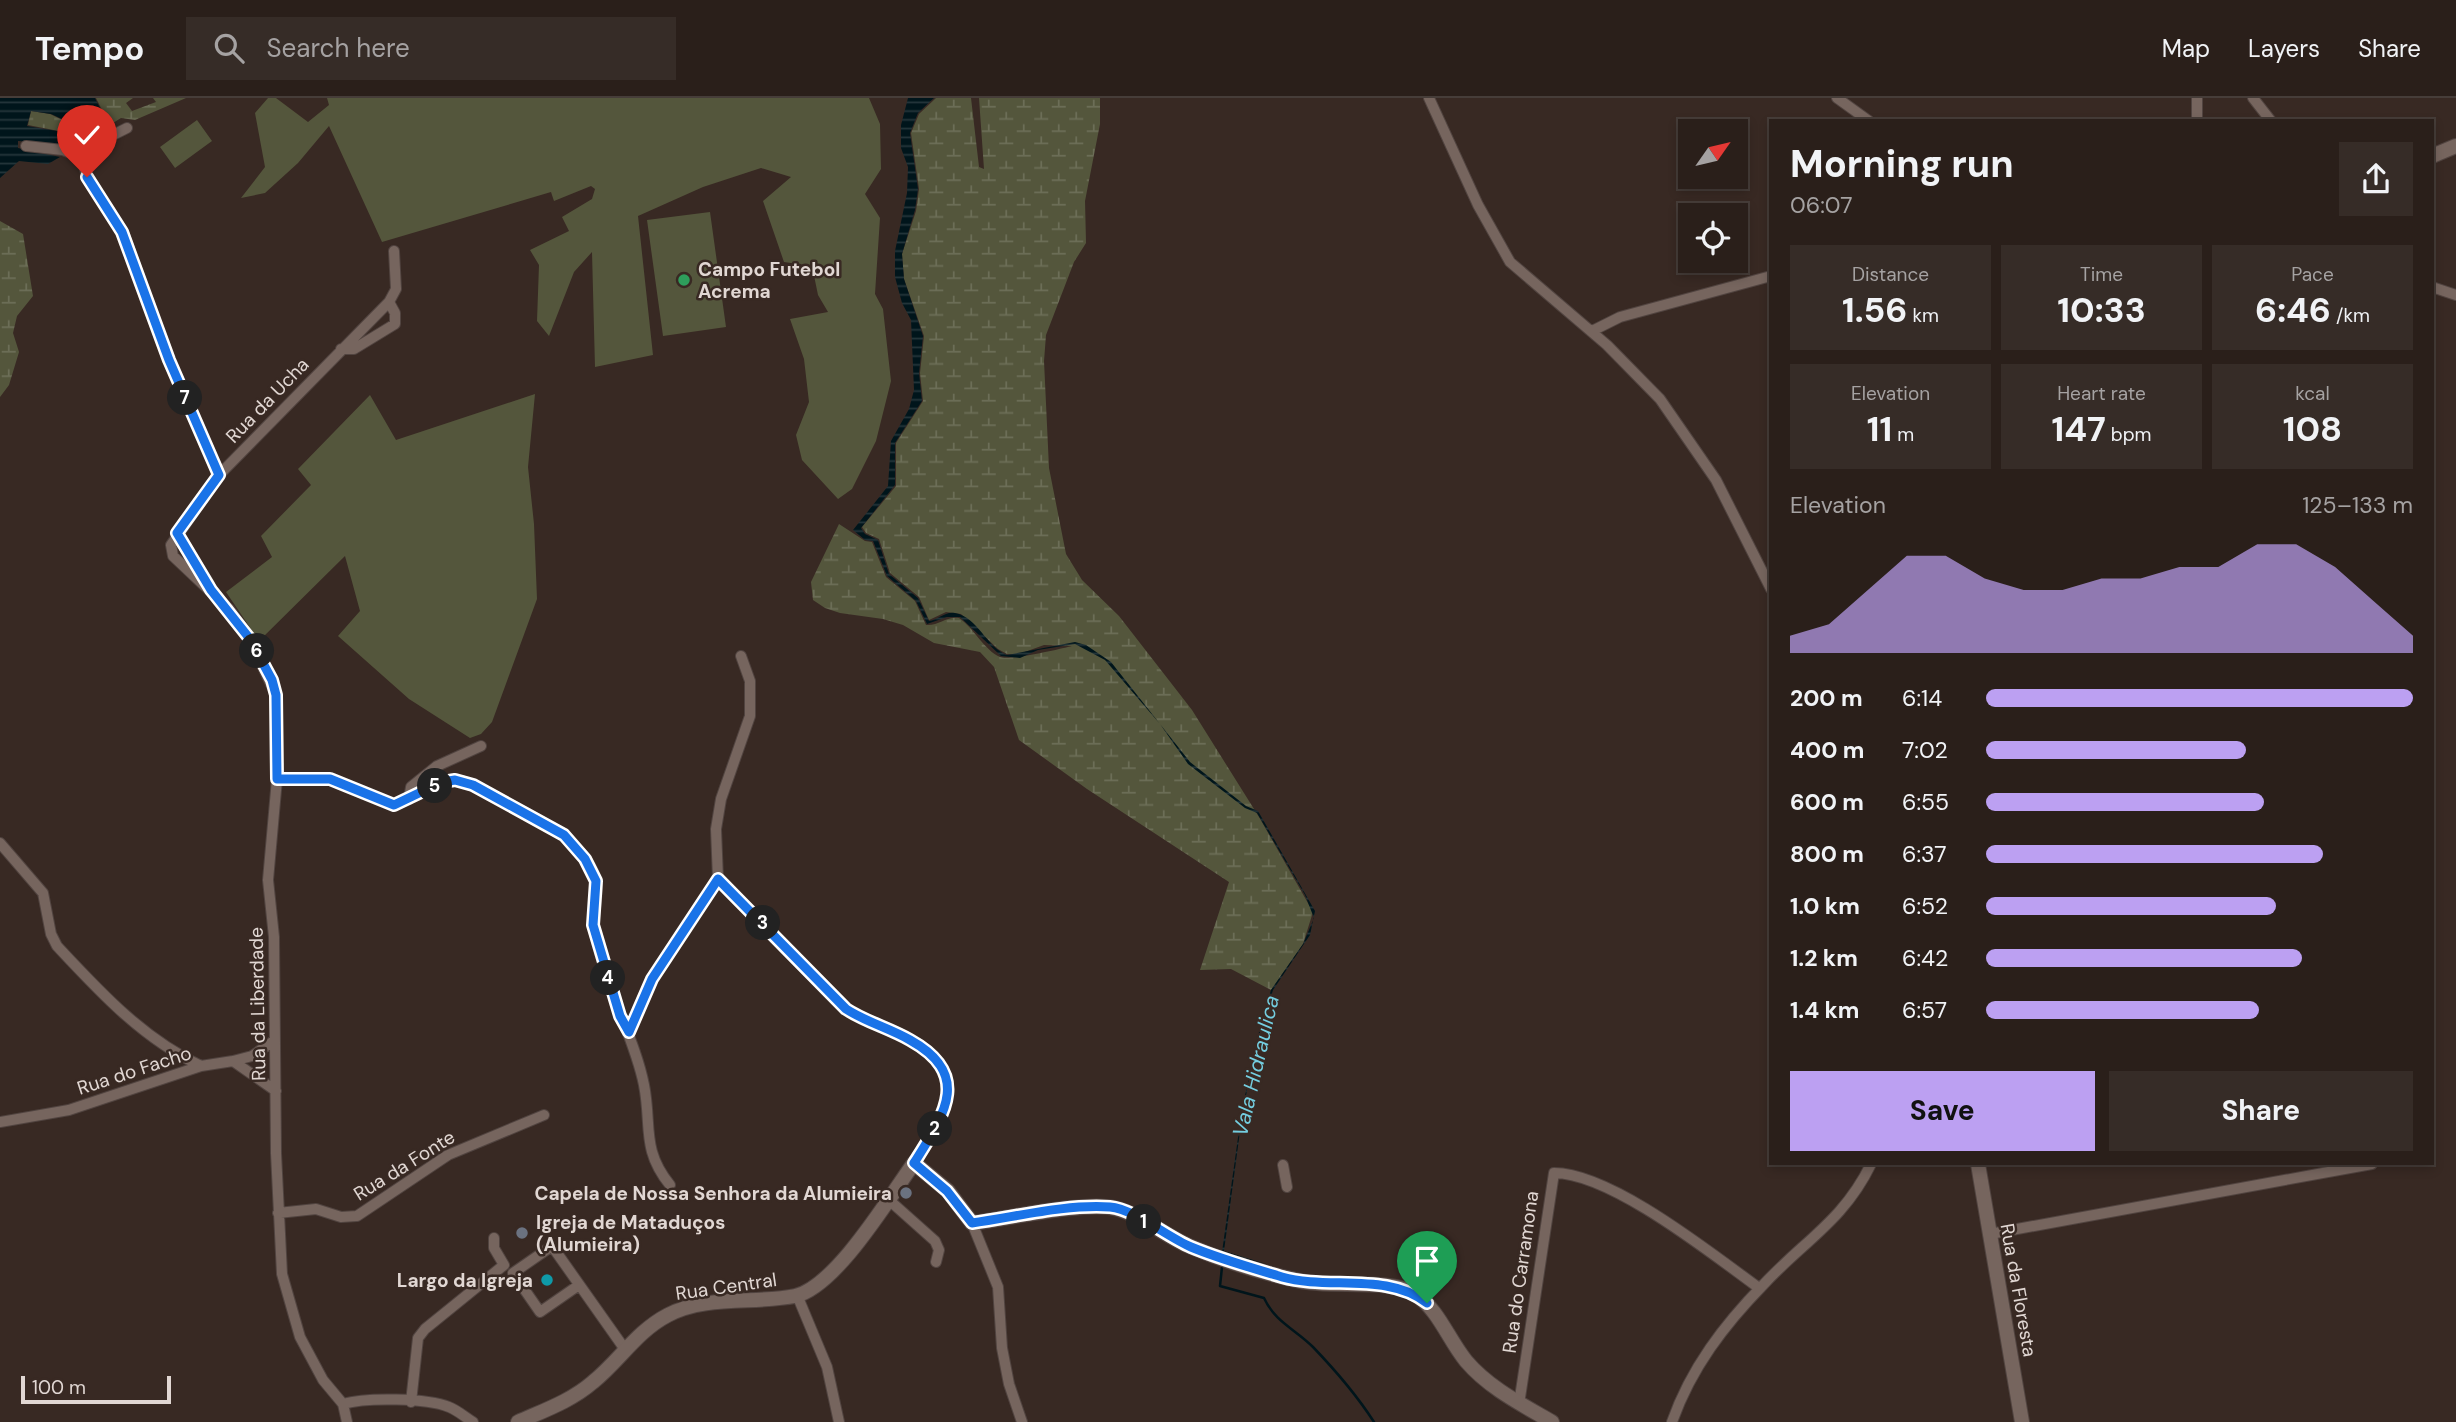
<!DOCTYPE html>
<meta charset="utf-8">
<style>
:root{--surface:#2a1f1a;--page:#362c27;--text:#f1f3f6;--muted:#a5a2a2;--line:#463d39;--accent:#bca0f2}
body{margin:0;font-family:"DM Sans",sans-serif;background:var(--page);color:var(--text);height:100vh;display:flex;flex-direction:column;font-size:26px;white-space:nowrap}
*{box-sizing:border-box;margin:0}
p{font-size:23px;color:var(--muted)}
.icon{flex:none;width:38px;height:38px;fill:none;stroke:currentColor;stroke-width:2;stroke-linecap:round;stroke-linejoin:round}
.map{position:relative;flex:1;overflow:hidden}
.drawer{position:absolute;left:1769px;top:21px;width:665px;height:1046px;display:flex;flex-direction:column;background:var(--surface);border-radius:0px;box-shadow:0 4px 10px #0003,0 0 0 2px var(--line)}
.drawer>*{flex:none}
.needle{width:46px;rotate:56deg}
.tools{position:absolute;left:1678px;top:21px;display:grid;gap:14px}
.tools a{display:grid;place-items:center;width:70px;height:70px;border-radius:0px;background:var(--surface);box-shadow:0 4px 10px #0003,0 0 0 2px var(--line);font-size:35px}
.scale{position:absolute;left:21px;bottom:18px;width:150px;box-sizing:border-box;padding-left:7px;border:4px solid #e1d7d3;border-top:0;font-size:19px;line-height:24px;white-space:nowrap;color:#e1d7d3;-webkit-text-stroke:5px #382923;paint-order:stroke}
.pin{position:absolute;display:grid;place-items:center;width:60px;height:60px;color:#fff;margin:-72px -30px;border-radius:50% 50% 50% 0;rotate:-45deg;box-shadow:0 0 7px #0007}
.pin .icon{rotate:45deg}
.km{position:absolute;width:35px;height:35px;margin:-18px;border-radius:50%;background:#222;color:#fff;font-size:19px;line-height:35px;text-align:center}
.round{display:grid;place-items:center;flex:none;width:74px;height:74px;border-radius:0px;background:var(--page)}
.summary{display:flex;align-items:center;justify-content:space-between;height:119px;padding:0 21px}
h1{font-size:38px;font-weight:700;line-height:52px}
.stats{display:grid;grid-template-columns:repeat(3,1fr);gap:10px;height:119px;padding:7px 21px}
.stats div{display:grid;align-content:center;border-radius:0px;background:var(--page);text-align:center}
.stats b{font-size:35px;font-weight:700}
.stats small{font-size:19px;font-weight:400}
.stats p{font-size:19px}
.chart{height:196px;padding:14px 21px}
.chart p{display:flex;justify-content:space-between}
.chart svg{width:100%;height:126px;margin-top:7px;fill:var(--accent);opacity:.7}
.cta{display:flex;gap:14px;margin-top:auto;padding:14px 21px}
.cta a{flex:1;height:80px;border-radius:0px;background:var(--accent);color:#111;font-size:28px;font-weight:700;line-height:80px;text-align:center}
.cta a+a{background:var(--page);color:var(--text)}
ul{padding:0 21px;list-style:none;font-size:23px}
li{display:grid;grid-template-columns:112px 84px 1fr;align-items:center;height:52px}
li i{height:18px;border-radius:9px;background:var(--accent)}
header{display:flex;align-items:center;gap:42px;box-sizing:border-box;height:98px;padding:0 35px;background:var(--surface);border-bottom:2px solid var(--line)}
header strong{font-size:33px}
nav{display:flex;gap:38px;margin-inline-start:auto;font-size:24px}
.search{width:490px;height:63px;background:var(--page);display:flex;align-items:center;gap:18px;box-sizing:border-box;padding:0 24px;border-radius:0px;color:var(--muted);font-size:26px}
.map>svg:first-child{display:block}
.grass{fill:#54563c}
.wetland{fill:url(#wetland-marsh)}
.water{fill:url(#water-rules)}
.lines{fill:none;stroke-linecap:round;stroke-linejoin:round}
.stream{stroke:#00151b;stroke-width:2.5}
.minor-casing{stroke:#514440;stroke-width:12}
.tertiary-casing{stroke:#514440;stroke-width:16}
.minor{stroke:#76655e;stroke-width:10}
.tertiary{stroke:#76655e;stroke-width:14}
.route-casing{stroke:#fff;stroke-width:14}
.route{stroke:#1a73e8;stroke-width:9}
.leisure-dot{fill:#2e9e5b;stroke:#382923;stroke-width:2.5}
.worship-dot{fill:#6b7280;stroke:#382923;stroke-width:2.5}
.culture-dot{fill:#0f9aa8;stroke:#382923;stroke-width:2.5}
.labels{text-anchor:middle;stroke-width:5;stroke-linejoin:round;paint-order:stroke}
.poi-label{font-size:19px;font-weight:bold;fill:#e1d7d3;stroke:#382923;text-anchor:start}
.street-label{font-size:19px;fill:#e1d7d3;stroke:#382923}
.water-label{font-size:21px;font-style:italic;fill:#74cee0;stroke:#382923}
</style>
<header>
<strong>Tempo</strong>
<div class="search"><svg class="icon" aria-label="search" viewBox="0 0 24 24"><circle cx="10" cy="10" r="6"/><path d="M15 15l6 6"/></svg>Search here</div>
<nav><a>Map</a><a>Layers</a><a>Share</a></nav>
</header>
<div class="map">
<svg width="2456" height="1324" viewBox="0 0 2456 1324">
<defs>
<pattern id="wetland-marsh" width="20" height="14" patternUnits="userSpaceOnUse" patternTransform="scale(1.75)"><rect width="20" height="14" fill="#54563c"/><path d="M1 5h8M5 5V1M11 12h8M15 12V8" fill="none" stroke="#6c6e57"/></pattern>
<pattern id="water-rules" width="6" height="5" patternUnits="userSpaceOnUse" patternTransform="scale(1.75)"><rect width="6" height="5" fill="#00151b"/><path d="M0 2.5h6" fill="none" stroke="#25363b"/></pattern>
</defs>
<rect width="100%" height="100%" fill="#382923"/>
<!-- grass -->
<path class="grass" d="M268 0H276L308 24 329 7 327 0H869L880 26 881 71 865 96 880 120 875 196 883 211 891 283 876 343 852 391 838 401 802 362 796 337 809 304 804 261 790 221 828 214 818 197 812 168 784 164 763 103 791 79 761 70 703 89 638 118 653 257 595 269 592 154 574 174 549 238 537 223 539 167 530 152 569 133 562 119 592 101 595 91 591 88 554 103 551 94 382 144 329 28 298 65 265 95 241 100 265 69 255 15Z
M197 22 212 43 175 70 160 49Z
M710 114 726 229 663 238 647 122Z
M535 296 528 369 534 426 537 501 492 624 481 636 470 640 409 601 338 538 360 513 345 458 259 543 226 494 272 459 261 438 311 387 298 371 370 297 396 342Z"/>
<!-- wetland -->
<path class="wetland" d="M96 0H133L126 5 132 13 156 4 153 0H186L135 22 121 20 113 25 109 23 69 35 28 27 31 13 50 16 73 27 96 23 102 12Z
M936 0H971L979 69 984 71 979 0H1100V26L1085 103 1086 145 1074 164 1046 237 1044 263 1049 370 1066 456 1082 482 1119 518 1192 612 1259 719 1313 814 1303 846 1271 892 1231 871 1200 872 1229 784 1087 691 1019 642 994 569 980 554 934 545 903 527 883 521 840 515 825 510 813 502 811 484 839 426 865 443 872 444 886 479 915 503 926 527C939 528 946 518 959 520 974 530 984 552 1000 559 1009 563 1060 551 1072 548L1044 547 1019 556H1007L998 551 961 516 946 514 929 522 919 499 890 475 879 441 866 435 862 429 896 388V345L923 303 920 275 924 238 904 181 902 156 916 113 919 91 911 35 919 16Z
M0 123 23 136 33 198 17 218 13 235 19 254 9 287 0 299Z"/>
<!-- water -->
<path class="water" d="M0 0H95L101 12 96 22 73 26 51 16 31 13 27 28 69 35 108 24 112 31 67 47 18 43V50L60 59 48 66 19 63 0 80Z
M908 0H934L918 15 910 35 918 91 915 112 902 156 904 181 923 238 919 275 922 303 895 345V387L861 430 865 436 878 442 889 476 918 500 929 523C938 522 945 513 955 515 978 519 986 549 1007 557L1075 544 1086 547 1111 564 1190 664 1246 708 1258 713 1315 813 1310 837 1273 892 1260 934 1243 1011 1224 1153 1273 1168 1222 1154 1242 1011 1259 934 1271 892 1303 846 1314 820 1305 797 1257 715 1245 710 1188 666 1160 626 1105 562 1075 546 1038 552 1020 560 1001 558 960 519H947L927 526 916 503 887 478 873 443 865 442 853 432 888 388 891 343 909 311 914 292 911 222 902 205 895 179V153L907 95 908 69 901 50V27Z"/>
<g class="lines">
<!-- stream -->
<path class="stream" d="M1222 1169 1220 1188 1264 1200C1275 1224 1295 1231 1313 1249 1336 1273 1356 1296 1374 1324"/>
<!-- minor casing -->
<g class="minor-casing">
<path id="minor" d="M1429 0 1478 107 1510 164 1607 247 1660 301 1716 382 1771 491
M1837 0 1869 23
M2253 0 2271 23
M2197 23V0
M127 30 93 47 82 59 87 79 123 134 169 262 219 377
M26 48 63 52 82 59
M2432 189 2456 197
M1592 233 1620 219 1771 178
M341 251H354L395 226V215L389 204
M177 435 209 486
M277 681H330L394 707C412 700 433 683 453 682 468 682 553 728 566 740 577 750 593 767 596 783 599 796 593 812 594 825 594 840 601 857 605 872 616 911 636 947 644 987 652 1028 641 1051 670 1087
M409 701 411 689 437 668 481 648
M0 745 43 795 51 836 57 848C100 894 143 941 201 968
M718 781 846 911C866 924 889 930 910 942 973 977 944 1018 914 1065
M718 781 716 731 721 701 750 618V583L741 558
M629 934 652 881 718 781
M233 963 276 993
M0 1024 69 1012 201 968 233 963 252 958 275 942
M1283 1067 1287 1089
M889 1102 935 1143 939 1152 936 1164
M278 1115 316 1111 341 1119 357 1118 448 1057 544 1017
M972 1125 998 1189 1002 1250 1009 1286 1022 1324
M1990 1136 2372 1066
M579 1187 540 1214 513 1175 552 1148 624 1250
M797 1197 827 1269 839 1324
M411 1304 418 1240 425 1231 504 1167 494 1150V1140
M343 1306C366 1299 427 1300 449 1309 457 1312 465 1319 473 1324
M1519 1306 1554 1075C1611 1075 1712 1156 1759 1190
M347 1324 343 1306 323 1282 300 1239 282 1176 276 1055 274 839 268 782 277 681 276 597 250 541 229 511 173 458 171 447 219 377 389 204 396 191 394 153
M1672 1324C1691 1270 1724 1227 1764 1186 1804 1143 1844 1122 1871 1066"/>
</g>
<!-- tertiary casing -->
<g class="tertiary-casing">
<path id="tertiary" d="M2432 58 2456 48
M1978 1066 2022 1324
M518 1324C545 1312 571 1303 593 1284 620 1262 637 1233 668 1217 705 1197 755 1206 795 1198 836 1189 890 1098 914 1065L948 1093 972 1125C1004 1121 1086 1103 1114 1110 1140 1116 1164 1137 1189 1148 1224 1163 1263 1175 1300 1183 1329 1190 1393 1180 1415 1196 1439 1212 1448 1241 1466 1263 1489 1290 1521 1306 1552 1324"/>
</g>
<!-- minor -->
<use href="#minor" class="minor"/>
<!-- tertiary -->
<use href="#tertiary" class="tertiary"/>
</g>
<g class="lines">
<!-- route casing -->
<g class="route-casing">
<path id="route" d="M87 79 122 134 169 262 219 377 177 435 211 492 250 541 272 582 276 597 277 681H330L394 707 442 684 455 682 473 687 564 737 585 761 596 783 593 827 620 918 629 934 652 881 718 781 846 911C866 924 889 930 910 942 973 977 944 1017 914 1065L947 1093 972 1125C1016 1119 1065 1106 1110 1109 1134 1111 1167 1139 1191 1149 1220 1161 1252 1170 1282 1179 1328 1192 1388 1174 1427 1205"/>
</g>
<!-- route -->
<use href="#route" class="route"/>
</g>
<!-- markers -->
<circle class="leisure-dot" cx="684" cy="182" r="7"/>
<g class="worship-dot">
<circle cx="906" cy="1095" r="7"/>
<circle cx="522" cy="1135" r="7"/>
</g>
<circle class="culture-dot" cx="547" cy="1182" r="7"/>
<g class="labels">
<!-- poi labels -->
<g class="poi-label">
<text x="698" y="178">Campo Futebol<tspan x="698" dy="22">Acrema</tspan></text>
<text x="892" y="1102" text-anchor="end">Capela de Nossa Senhora da Alumieira</text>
<text x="536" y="1131">Igreja de Mataduços<tspan x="536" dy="22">(Alumieira)</tspan></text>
<text x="533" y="1189" text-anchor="end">Largo da Igreja</text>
</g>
<!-- street labels -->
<g class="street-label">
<text transform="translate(267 302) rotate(-46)" y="7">Rua da Ucha</text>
<text transform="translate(257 906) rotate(-91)" y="7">Rua da Liberdade</text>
<text transform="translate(134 972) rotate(-18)" y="7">Rua do Facho</text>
<text transform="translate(404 1067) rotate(-32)" y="7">Rua da Fonte</text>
<text transform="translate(1520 1174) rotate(-82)" y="7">Rua do Carramona</text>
<text transform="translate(726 1188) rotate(-8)" y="7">Rua Central</text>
<text transform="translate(2019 1192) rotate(80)" y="7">Rua da Floresta</text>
</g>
<!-- water labels -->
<g class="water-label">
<text transform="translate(1256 968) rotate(-77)" y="7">Vala Hidraulica</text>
</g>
</g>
</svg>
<div class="tools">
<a><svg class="needle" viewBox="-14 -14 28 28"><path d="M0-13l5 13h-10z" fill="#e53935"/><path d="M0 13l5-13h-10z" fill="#a5a2a2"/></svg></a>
<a><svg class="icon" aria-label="locate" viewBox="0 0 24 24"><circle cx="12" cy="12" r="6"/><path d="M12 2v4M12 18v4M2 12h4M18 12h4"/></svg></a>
</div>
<div class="scale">100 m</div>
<div class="pin" style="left:1427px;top:1205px;background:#1e9e55"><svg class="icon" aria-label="arrive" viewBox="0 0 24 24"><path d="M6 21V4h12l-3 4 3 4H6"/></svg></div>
<div class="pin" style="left:87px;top:79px;background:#d93025"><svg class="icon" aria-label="check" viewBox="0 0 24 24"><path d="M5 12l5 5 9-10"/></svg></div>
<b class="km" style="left:1144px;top:1124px">1</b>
<b class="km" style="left:935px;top:1031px">2</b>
<b class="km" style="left:763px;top:825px">3</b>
<b class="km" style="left:608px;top:880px">4</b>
<b class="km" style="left:435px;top:688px">5</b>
<b class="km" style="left:257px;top:553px">6</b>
<b class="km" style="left:185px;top:300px">7</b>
<section class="drawer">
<div class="summary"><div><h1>Morning run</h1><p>06:07</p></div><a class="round"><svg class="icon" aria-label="share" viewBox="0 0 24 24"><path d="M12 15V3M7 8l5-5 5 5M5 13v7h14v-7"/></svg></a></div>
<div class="stats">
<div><p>Distance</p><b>1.56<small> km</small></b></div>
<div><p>Time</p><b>10:33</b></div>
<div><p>Pace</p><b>6:46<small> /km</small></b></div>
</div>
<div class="stats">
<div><p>Elevation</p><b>11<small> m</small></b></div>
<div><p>Heart rate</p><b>147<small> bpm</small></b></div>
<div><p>kcal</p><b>108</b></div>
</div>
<div class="chart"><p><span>Elevation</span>125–133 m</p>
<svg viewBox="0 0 160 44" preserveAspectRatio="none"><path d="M0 44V38L10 34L20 22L30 10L40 10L50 18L60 22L70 22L80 18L90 18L100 14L110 14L120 6L130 6L140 14L150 26L160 38V44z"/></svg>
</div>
<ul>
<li><b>200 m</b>6:14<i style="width:100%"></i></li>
<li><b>400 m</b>7:02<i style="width:61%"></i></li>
<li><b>600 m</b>6:55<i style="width:65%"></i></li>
<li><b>800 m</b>6:37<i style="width:79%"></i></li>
<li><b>1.0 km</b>6:52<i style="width:68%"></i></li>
<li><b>1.2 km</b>6:42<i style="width:74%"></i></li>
<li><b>1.4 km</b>6:57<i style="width:64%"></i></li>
</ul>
<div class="cta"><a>Save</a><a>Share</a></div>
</section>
</div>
